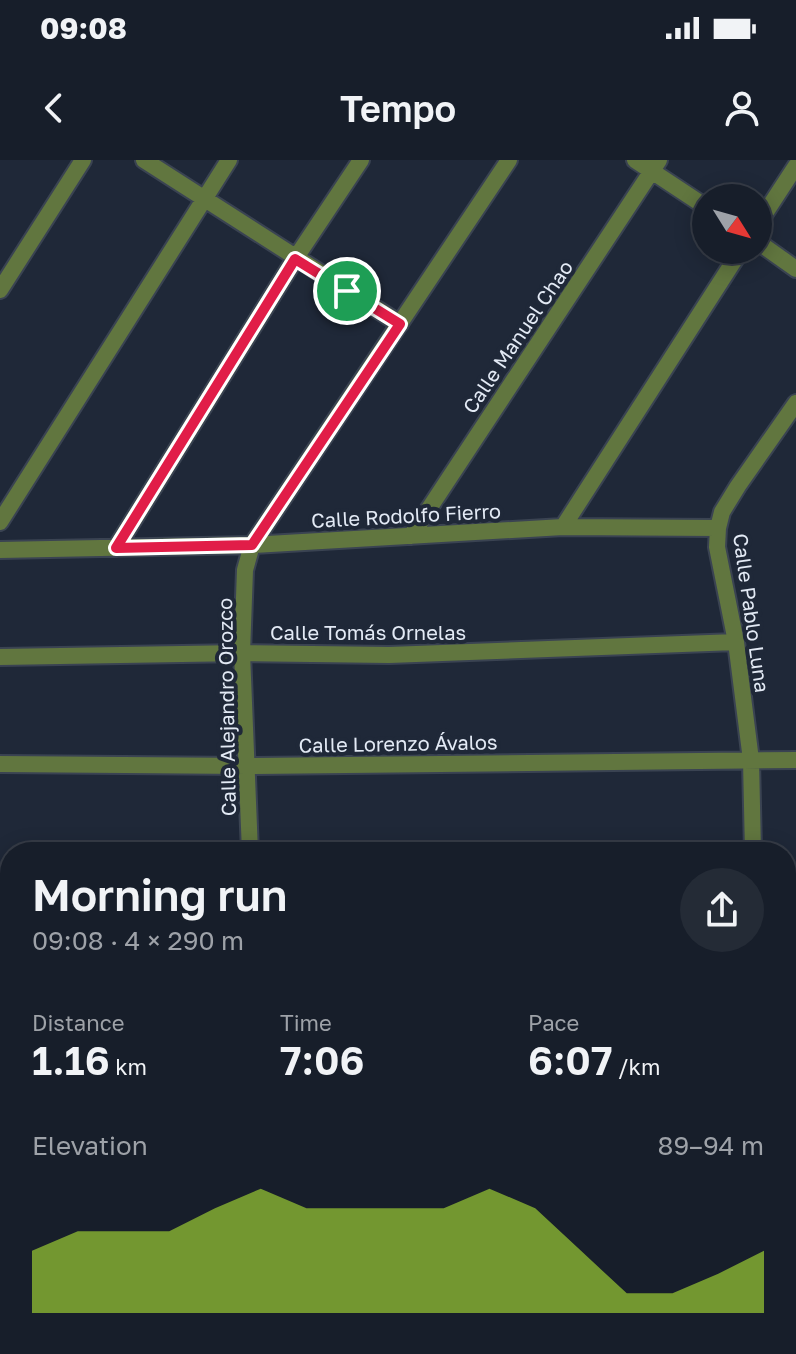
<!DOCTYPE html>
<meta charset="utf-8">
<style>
:root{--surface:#171e2a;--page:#242b36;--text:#f1f3f6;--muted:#9ea2a8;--line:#363c47;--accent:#9bcb33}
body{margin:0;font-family:"Golos Text",sans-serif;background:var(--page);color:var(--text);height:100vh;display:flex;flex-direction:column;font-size:30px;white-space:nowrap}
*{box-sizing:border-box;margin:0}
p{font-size:26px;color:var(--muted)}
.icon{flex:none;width:44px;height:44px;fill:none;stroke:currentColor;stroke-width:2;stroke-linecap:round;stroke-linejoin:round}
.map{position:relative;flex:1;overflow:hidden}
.panel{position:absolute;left:0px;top:682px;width:796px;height:512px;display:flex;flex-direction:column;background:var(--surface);border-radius:32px 32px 0 0;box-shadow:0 4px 20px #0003,0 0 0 2px var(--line)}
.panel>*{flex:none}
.needle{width:52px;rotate:127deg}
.fabs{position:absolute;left:692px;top:24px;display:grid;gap:16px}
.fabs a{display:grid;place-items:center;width:80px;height:80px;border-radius:50%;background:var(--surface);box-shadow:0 4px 20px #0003,0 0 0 2px var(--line);font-size:40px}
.pin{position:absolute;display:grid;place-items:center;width:68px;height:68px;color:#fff;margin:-34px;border:4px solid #fff;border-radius:50%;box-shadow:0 2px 8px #0007}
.round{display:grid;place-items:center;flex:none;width:84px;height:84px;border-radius:42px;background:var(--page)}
.summary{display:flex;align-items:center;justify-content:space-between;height:136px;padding:0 32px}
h1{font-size:44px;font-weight:600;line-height:60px}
.figures{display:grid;grid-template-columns:repeat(3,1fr);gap:12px;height:136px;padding:8px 32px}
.figures div{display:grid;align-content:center}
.figures b{font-size:40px;font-weight:600}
.figures small{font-size:22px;font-weight:400}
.figures p{font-size:22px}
.chart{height:224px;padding:16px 32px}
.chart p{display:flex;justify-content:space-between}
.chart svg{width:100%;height:144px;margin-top:8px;fill:var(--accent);opacity:.7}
.status{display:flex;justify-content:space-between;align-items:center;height:56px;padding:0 40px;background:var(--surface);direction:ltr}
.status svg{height:22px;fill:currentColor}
header{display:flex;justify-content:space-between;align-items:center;height:104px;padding:0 32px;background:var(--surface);font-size:36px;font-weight:600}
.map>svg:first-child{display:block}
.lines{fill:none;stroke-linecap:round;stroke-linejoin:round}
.lane-casing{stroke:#3a4352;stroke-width:14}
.street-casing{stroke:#3a4352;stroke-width:20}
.secondary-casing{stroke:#3a4352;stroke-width:20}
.lane{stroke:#61763f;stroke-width:10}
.street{stroke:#61763f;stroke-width:16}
.secondary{stroke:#81a247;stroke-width:16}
.route-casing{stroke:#fff;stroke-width:16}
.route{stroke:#e11d48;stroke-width:10}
.labels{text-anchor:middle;stroke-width:8;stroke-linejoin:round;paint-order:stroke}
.street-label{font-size:20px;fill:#e3eaf5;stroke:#1f2838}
</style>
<div class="status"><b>09:08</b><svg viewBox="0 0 49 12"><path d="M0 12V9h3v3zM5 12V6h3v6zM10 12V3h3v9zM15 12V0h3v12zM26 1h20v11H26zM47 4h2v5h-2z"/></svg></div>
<header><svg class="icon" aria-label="back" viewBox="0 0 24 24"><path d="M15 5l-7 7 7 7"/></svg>Tempo<svg class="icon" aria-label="person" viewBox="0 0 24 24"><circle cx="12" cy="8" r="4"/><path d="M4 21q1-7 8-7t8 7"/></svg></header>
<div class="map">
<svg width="796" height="1194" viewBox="0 0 796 1194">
<rect width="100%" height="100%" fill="#1f2838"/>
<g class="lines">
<!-- lane casing -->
<g class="lane-casing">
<path id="lane" d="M786 931 796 929"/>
</g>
<!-- street casing -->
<g class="street-casing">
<path id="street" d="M144 0 400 164
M635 0 706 47
M758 64 796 6
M758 82 796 109
M0 130 83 0
M0 362 229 0
M563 367 741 90
M411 376 659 0
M116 388 295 99 361 0
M0 390 252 385 563 367 718 368
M0 497 242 493 389 495 736 482
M0 604 247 606 796 600
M250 692 242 493 245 410 252 385 509 0
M753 692 751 600 736 482 717 387 718 368 722 352 738 326 796 243
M786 831H796
M0 861H10
M0 990H10
M0 1117H10
M786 1117H796
M140 1184 141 1194
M719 1184 721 1194
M440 1194 456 1184"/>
</g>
<!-- secondary casing -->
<g class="secondary-casing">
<path id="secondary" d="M0 732H10
M786 737H796"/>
</g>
<!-- lane -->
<use href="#lane" class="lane"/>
<!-- street -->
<use href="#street" class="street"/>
<!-- secondary -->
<use href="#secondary" class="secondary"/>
</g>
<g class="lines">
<!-- route casing -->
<g class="route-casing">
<path id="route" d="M295 99 400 164 252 385 116 388Z"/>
</g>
<!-- route -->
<use href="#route" class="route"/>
</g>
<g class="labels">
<!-- street labels -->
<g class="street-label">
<text transform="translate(518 177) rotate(-56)" y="7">Calle Manuel Chao</text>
<text transform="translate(406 356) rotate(-3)" y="7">Calle Rodolfo Fierro</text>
<text transform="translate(751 453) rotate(82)" y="7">Calle Pablo Luna</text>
<text x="368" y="480">Calle Tomás Ornelas</text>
<text transform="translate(227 547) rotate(-91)" y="7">Calle Alejandro Orozco</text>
<text transform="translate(398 584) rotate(-1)" y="7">Calle Lorenzo Ávalos</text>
</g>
</g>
</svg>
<div class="fabs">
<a><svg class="needle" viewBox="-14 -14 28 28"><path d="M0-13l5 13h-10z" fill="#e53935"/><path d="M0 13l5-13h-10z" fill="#9ea2a8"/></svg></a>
</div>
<div class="pin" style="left:347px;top:131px;background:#1e9e55"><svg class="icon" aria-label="arrive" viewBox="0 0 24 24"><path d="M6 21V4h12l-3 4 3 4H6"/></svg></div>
<section class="panel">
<div class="summary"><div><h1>Morning run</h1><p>09:08 · 4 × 290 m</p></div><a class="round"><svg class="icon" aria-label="share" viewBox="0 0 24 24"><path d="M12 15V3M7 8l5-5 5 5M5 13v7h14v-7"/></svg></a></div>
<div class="figures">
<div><p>Distance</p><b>1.16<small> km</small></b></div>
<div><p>Time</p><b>7:06</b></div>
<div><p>Pace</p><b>6:07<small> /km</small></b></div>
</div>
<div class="chart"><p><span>Elevation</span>89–94 m</p>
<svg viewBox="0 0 160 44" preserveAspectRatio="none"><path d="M0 44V25L10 19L20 19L30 19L40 12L50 6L60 12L70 12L80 12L90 12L100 6L110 12L120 25L130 38L140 38L150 32L160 25V44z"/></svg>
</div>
</section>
</div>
